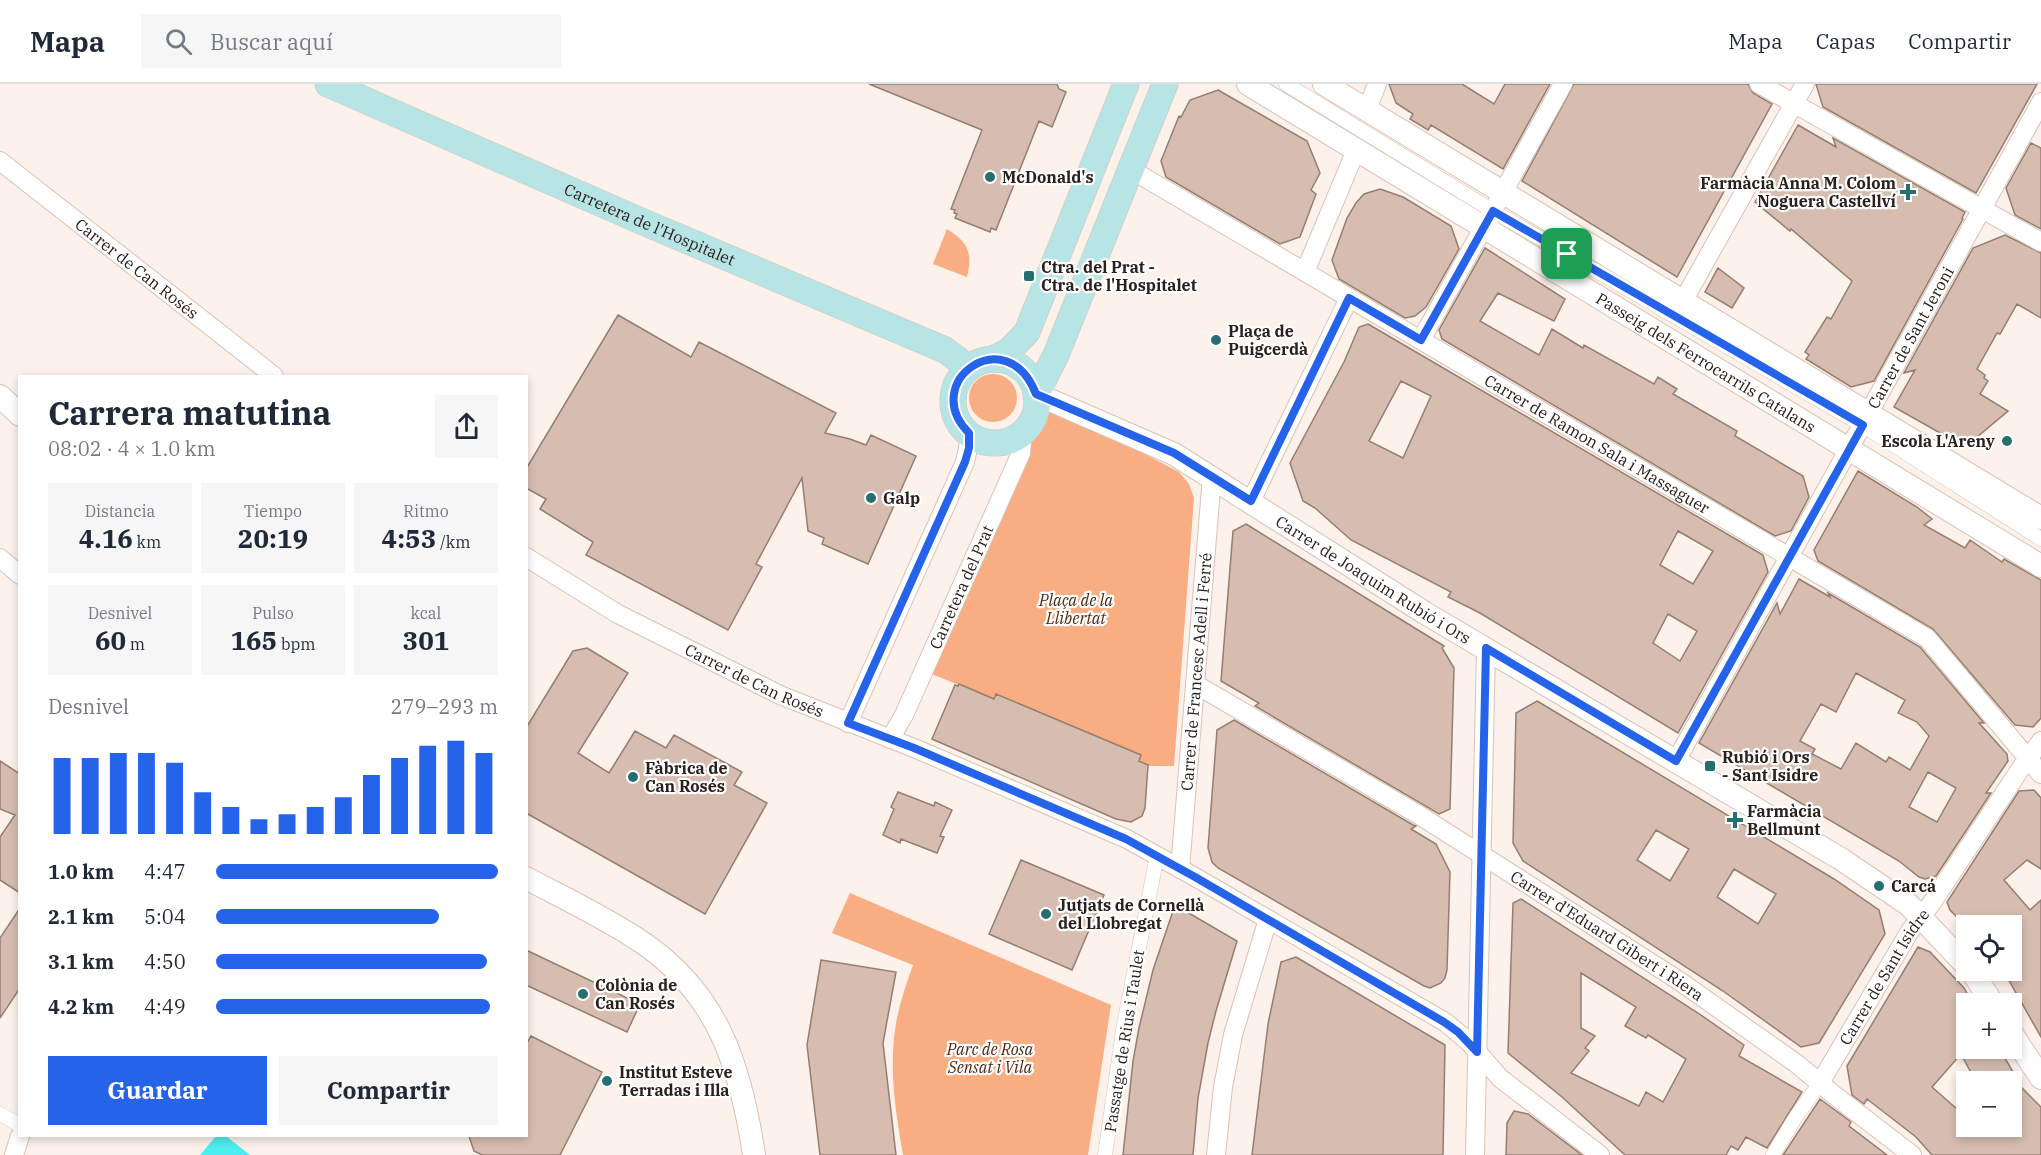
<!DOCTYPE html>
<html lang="es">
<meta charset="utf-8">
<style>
:root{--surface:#fff;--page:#f6f6f7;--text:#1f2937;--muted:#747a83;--line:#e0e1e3;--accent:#2563eb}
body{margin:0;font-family:"IBM Plex Serif",serif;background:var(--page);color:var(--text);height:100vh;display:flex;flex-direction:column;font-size:22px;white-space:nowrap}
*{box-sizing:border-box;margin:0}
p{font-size:20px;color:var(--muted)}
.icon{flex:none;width:33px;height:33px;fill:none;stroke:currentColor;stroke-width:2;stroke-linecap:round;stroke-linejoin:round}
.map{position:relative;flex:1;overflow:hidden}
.details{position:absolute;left:18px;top:291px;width:510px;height:762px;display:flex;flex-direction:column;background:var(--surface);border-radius:0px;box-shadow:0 3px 9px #0003}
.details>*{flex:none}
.buttons{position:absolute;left:1956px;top:831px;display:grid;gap:12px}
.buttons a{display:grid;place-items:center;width:66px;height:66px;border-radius:0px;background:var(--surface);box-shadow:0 3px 9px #0003;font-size:30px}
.pin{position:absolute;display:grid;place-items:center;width:51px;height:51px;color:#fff;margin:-26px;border-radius:12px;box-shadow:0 3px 9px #0006}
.round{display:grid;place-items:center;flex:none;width:63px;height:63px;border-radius:0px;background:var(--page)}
.head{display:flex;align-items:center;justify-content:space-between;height:102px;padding:0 30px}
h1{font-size:33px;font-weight:700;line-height:45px}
.metrics{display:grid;grid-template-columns:repeat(3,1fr);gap:9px;height:102px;padding:6px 30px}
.metrics div{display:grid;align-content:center;border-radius:0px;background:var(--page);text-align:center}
.metrics b{font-size:26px;font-weight:700}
.metrics small{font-size:16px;font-weight:400}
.metrics p{font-size:16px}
.chart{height:168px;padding:12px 30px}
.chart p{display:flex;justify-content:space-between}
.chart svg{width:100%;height:108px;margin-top:6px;stroke:var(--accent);stroke-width:6}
.cta{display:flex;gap:12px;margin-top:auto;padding:12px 30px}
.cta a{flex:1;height:69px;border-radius:0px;background:var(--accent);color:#fff;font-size:24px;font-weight:700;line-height:69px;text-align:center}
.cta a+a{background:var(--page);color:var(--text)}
ul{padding:0 30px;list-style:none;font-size:20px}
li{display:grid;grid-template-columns:96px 72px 1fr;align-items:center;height:45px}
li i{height:15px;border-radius:8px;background:var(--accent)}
header{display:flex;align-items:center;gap:36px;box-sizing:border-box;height:84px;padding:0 30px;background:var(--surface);border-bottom:2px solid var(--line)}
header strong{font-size:28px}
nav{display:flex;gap:33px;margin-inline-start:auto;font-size:21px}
.search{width:420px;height:54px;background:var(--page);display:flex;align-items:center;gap:15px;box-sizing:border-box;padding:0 21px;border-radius:0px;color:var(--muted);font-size:22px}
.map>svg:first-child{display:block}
.green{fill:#f8ad82}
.water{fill:#4deef0}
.building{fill:#d6bdb0;stroke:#957e71;stroke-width:1.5;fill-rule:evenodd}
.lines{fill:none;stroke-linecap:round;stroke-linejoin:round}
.pedestrian-casing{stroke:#dbc2b4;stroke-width:15}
.minor-casing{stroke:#dbc2b4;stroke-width:20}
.tertiary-casing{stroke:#dbc2b4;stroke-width:24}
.secondary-casing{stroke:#dbc2b4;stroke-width:27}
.pedestrian{stroke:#fff;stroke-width:14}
.minor{stroke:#fff;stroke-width:18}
.tertiary{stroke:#fff;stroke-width:22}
.secondary{stroke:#b7e4e5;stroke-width:26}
.route-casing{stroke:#fff;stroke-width:12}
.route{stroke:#2563eb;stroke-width:8}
.poi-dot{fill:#246f70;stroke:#fff;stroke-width:2}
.labels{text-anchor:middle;stroke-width:4.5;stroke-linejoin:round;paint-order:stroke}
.poi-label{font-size:16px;font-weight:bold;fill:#2a211c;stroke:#fff;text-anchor:start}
.street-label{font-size:16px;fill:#2a211c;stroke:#fff}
.park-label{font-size:16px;font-style:italic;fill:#4d2913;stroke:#fff}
</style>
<header>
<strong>Mapa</strong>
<div class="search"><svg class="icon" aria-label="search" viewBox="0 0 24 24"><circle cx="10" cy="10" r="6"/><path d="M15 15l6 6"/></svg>Buscar aquí</div>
<nav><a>Mapa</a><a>Capas</a><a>Compartir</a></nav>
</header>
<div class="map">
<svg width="2041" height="1071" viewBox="0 0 2041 1071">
<rect width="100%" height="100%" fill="#fcf1eb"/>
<!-- green -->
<path class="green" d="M947 145C968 158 973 169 967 193L933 180Z
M969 314a24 24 0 1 1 48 0a24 24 0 1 1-48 0Z
M1053 327 1139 367 1179 388 1189 400 1194 414 1174 682H1150L1139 677 1141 671 996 610 994 615 929 589 1044 330Z
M850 809 1111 921 1088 1071H903C895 1025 888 980 897 934 901 915 907 898 913 881L832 849Z"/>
<!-- water -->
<path class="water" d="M216 1052H226L250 1071H200Z"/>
<!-- building -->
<path class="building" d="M869 0H1057L1059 5 1066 8 1052 43 1039 37 996 146 991 144 990 148 955 134 957 130 954 129 955 126 951 125 982 46Z
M1389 0H1462L1494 20 1505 0H1550L1503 85 1431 41 1428 46 1410 35 1413 30 1396 19Z
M1574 0H1748L1753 9 1772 20 1677 193 1522 97Z
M1816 0H2037L1976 109 1823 23Z
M1218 6 1307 57 1320 89 1311 106 1316 110 1300 153 1280 160 1166 93 1161 77 1179 32 1181 33 1190 16Z
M1798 41 1836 63 1833 54 1965 128 1962 134 1963 135 1874 297 1851 303 1806 275 1809 271 1805 268 1827 233 1831 235 1852 197 1791 145 1790 147 1755 118Z
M2031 59 2041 64V145L2015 131 2006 104Z
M1380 105 1403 113 1451 142 1459 165 1426 223 1415 232 1405 234 1339 195 1332 176 1347 134 1356 119 1364 110Z
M2005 151 2041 169V234L2017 220 2000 250 1997 249 1977 285 1985 291 1984 294 1988 297 1980 310 2008 327 1965 363 1894 323 1915 286 1904 289 1973 164Z
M1485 164 1565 215 1554 237 1498 209 1480 237 1539 271 1552 245 1583 264 1584 261 1654 300 1658 293 1677 305 1673 310 1737 347 1735 352 1803 392 1809 413 1791 447 1775 452 1442 255 1439 246Z
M1718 184 1744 204 1732 224 1705 208Z
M618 231 691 273 699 258 836 329 825 349 850 355 866 361 871 351 916 372 868 480 822 460 824 454 808 447 802 394 756 480 762 483 728 546 586 471 593 458 540 425 546 415 526 404V385Z
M1368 240 1763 471 1768 488 1678 649 1480 529 1448 513 1451 508 1351 456 1315 424 1303 417 1290 379 1344 278 1359 243ZM1401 297 1431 312 1403 374 1369 357ZM1678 447 1713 467 1693 500 1660 481ZM1668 530 1697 547 1680 577 1653 559Z
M1858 387 1917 423 1932 435 1924 441 1965 464 1970 456 2002 478 2004 475 2041 496V634L2033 643 2015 641 1933 545 1818 477 1814 466Z
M1246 440 1444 562 1442 564 1454 584 1450 725 1439 730 1255 622 1259 619 1221 597 1233 447Z
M1799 495 1830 513 1828 509 1920 563 1984 639H1979L2007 670 2008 677 1986 709H1991L1936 792 1925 795 1919 793 1899 777 1699 659 1777 519 1780 530ZM1856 589 1905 616 1898 629 1917 638 1929 652 1910 686 1889 673 1886 678 1856 659 1841 685 1812 670 1815 665 1800 657 1821 620 1836 628ZM1928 688 1956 704 1937 738 1909 723Z
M587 564 628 589 578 669 609 689 635 647 666 664 674 651 742 688 734 701 767 719 705 830 526 729V644L573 567Z
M959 600 994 615 996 610 1141 671 1139 677 1148 681 1145 724 1142 732 1131 738 1116 735 932 655 955 601 958 602Z
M1537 617 1834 795 1879 826 1885 850 1819 959 1801 963 1723 907 1523 777 1513 759 1516 629ZM1656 746 1689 765 1670 797 1637 776ZM1734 785 1776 810 1758 840 1717 813Z
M1234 636 1413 741 1416 742 1411 745 1436 760 1450 788 1447 886 1445 894 1441 899 1430 904 1424 902 1218 784 1212 778 1208 764 1217 646Z
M0 677 20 690V809L0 796V753L15 731 0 725Z
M2034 706 2041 714V785L2027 776 2004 796 2030 826 2041 816V953L2003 886H2013L2012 842H1966L1950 826 1947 818 2019 707Z
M898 708 934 722 935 718 952 726 940 752 944 753 937 769 901 755 900 759 883 751 894 725 891 723Z
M1021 776 1104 811 1072 886 989 850Z
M1521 815 1698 929 1744 961 1739 972 1802 1008 1767 1064 1746 1053 1738 1066 1731 1062 1726 1071H1625L1562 1013 1508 969 1513 819ZM1581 889 1636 923 1625 942 1646 954 1648 951 1686 975 1663 1018 1646 1008 1639 1022 1571 989 1589 967 1585 964 1595 952 1581 944Z
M1175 821 1237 857 1216 927 1208 959 1198 1014 1193 1071H1123L1133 977 1139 944 1153 886Z
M20 824V904L0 934V854Z
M1918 863 1930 868 1964 904 1973 920H1966V964H1999L2019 998H2016L2041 1023V1071H1932L1916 1053 1867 1015 1864 1020 1852 1011 1847 982ZM1961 970 1976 998H2012V1042H1966V1033L1932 1003Z
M526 866 640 920 627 948 526 901Z
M1296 873 1445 961 1443 1071H1252L1268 940 1281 878Z
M821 876 896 888 883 959 896 1071H820L807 961Z
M531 952 602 988 560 1071H482L474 1067 469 1052H526V961Z
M1820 1015 1851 1038 1849 1042 1887 1071H1783Z
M1514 1027 1528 1030 1582 1071H1506L1507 1039Z"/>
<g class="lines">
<!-- pedestrian casing -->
<g class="pedestrian-casing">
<path id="pedestrian" d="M1286 0 1493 127 1862 341 2041 455
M0 1030 20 1041
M1105 1071 1124 940 1157 772
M1773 1071 1795 1034 1820 999"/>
</g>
<!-- minor casing -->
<g class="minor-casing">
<g id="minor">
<path d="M1759 0 2041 158"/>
<path d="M1367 26 1377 0"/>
<path id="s1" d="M0 77 274 292"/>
<path id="s2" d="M1130 85 1927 554 2041 690"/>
<path d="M1305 188 1356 66"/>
<path d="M1683 217 1805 0"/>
<path d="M1421 256 1563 0"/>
<path d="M1251 417 1349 214"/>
<path id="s3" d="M526 473 618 530 780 611 914 664 1127 755 1195 793 1445 938 1469 958 1500 994 1600 1071"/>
<path d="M0 474 20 491"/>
<path id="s4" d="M1195 600 1419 731 1678 896 1797 980 1834 1011 1912 1071"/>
<path d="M848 639 965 378 968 364 969 349"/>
<path id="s5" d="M890 655 904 631 1021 369 1023 348"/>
<path id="s6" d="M1676 677 2041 18"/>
<path id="s7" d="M1180 785 1212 392"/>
<path id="s8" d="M1820 999 1910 847 1931 820 2019 687 2041 657"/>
<path d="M14 1071 20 1052"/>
<path d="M1216 1071 1223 1003 1233 951 1268 835"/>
<path d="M1475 1071 1486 564"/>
</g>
</g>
<!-- tertiary casing -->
<g class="tertiary-casing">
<g id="tertiary">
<path id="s9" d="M1248 0 2041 482"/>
<path d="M1324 0 2041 434"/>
<path id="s10" d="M1036 310 1174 370 1425 529 1841 775 1909 821 1966 881"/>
<path d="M0 312 20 331"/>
<path d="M526 794C564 814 608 835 643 859 719 911 741 984 754 1071"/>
<path d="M1971 886 1993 920"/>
<path d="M2012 950 2041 994"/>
</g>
</g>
<!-- secondary casing -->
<g class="secondary-casing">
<g id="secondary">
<path id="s11" d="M328 0 634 134 945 266 957 275 967 285"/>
<path d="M994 275 1009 267 1027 248 1126 0"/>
<circle cx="995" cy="317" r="42"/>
<path d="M1036 310 1056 271 1165 0"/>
</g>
</g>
<!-- pedestrian -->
<use href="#pedestrian" class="pedestrian"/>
<!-- minor -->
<use href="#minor" class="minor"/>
<!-- tertiary -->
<use href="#tertiary" class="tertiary"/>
<!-- secondary -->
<use href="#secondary" class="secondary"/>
</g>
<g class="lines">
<!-- route casing -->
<g class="route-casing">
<path id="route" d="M1493 127 1863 341 1676 677 1486 564 1477 968 1458 948 1444 938 1195 793 1126 755 914 664 848 639 965 378 969 364V349C918 298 1007 235 1036 310L1174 369 1251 417 1349 214 1421 256Z"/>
</g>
<!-- route -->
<use href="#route" class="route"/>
</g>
<!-- markers -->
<g class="poi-dot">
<circle cx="990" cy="93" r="6"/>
<path d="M1905 99h6v6h6v6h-6v6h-6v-6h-6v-6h6z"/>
<rect x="1023" y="186" width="12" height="12" rx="3"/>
<circle cx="1216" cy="256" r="6"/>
<circle cx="2007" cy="357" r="6"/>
<circle cx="871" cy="414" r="6"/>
<rect x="1704" y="676" width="12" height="12" rx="3"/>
<circle cx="633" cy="693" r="6"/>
<path d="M1732 727h6v6h6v6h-6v6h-6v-6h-6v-6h6z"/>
<circle cx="1879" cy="802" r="6"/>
<circle cx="1046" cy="830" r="6"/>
<circle cx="583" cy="910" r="6"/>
<circle cx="607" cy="997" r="6"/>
</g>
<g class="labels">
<!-- poi labels -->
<g class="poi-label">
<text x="1002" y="99">McDonald's</text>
<text x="1896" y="105" text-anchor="end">Farmàcia Anna M. Colom<tspan x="1896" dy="18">Noguera Castellví</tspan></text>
<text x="1041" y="189">Ctra. del Prat -<tspan x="1041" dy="18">Ctra. de l'Hospitalet</tspan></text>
<text x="1228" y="253">Plaça de<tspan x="1228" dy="18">Puigcerdà</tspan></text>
<text x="1995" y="363" text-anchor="end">Escola L'Areny</text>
<text x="883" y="420">Galp</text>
<text x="1722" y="679">Rubió i Ors<tspan x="1722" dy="18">- Sant Isidre</tspan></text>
<text x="645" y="690">Fàbrica de<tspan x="645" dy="18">Can Rosés</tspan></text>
<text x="1747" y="733">Farmàcia<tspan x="1747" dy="18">Bellmunt</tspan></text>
<text x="1891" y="808">Carcá</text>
<text x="1058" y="827">Jutjats de Cornellà<tspan x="1058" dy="18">del Llobregat</tspan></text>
<text x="595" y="907">Colònia de<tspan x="595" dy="18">Can Rosés</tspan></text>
<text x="619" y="994">Institut Esteve<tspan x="619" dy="18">Terradas i Illa</tspan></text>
</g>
<!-- street labels -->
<g class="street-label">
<text dy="6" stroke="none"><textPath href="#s11" startOffset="351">Carretera de l'Hospitalet</textPath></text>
<text dy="6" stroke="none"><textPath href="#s1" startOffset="174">Carrer de Can Rosés</textPath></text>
<text dy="6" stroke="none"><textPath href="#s6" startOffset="484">Carrer de Sant Jeroni</textPath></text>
<text dy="6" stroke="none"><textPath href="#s9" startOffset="536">Passeig dels Ferrocarrils Catalans</textPath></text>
<text dy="6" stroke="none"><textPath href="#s2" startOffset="542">Carrer de Ramon Sala i Massaguer</textPath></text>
<text dy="6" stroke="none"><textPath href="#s10" startOffset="386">Carrer de Joaquim Rubió i Ors</textPath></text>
<text dy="6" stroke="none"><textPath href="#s5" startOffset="168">Carretera del Prat</textPath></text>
<text dy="6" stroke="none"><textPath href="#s7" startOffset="198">Carrer de Francesc Adell i Ferré</textPath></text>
<text dy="6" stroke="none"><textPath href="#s3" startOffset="260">Carrer de Can Rosés</textPath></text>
<text dy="6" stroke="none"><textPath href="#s4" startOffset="483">Carrer d'Eduard Gibert i Riera</textPath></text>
<text dy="6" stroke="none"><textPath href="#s8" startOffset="124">Carrer de Sant Isidre</textPath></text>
<text transform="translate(1124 957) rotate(-81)" y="6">Passatge de Rius i Taulet</text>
</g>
<!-- park labels -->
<g class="park-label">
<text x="1076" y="522">Plaça de la<tspan x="1076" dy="18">Llibertat</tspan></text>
<text x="990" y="971">Parc de Rosa<tspan x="990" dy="18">Sensat i Vila</tspan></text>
</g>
</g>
</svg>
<div class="buttons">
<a><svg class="icon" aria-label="locate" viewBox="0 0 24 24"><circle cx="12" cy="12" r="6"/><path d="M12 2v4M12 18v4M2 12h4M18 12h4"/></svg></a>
<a>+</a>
<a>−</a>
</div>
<div class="pin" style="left:1567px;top:170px;background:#1e9e55"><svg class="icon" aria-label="arrive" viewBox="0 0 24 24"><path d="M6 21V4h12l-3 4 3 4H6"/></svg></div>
<section class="details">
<div class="head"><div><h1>Carrera matutina</h1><p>08:02 · 4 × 1.0 km</p></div><a class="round"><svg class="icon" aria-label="share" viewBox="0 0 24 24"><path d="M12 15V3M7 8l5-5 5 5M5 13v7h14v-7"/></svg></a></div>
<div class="metrics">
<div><p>Distancia</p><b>4.16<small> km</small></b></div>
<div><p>Tiempo</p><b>20:19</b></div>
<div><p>Ritmo</p><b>4:53<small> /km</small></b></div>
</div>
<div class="metrics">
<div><p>Desnivel</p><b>60<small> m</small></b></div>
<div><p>Pulso</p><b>165<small> bpm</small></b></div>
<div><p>kcal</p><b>301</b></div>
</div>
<div class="chart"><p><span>Desnivel</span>279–293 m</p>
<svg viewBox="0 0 160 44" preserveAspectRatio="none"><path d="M5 44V13M15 44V13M25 44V11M35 44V11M45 44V15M55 44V27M65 44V33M75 44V38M85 44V36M95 44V33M105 44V29M115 44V20M125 44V13M135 44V8M145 44V6M155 44V11"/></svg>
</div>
<ul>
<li><b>1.0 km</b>4:47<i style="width:100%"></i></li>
<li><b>2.1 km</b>5:04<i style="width:79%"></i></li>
<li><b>3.1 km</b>4:50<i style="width:96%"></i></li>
<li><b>4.2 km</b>4:49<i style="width:97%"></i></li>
</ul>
<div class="cta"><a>Guardar</a><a>Compartir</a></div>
</section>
</div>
